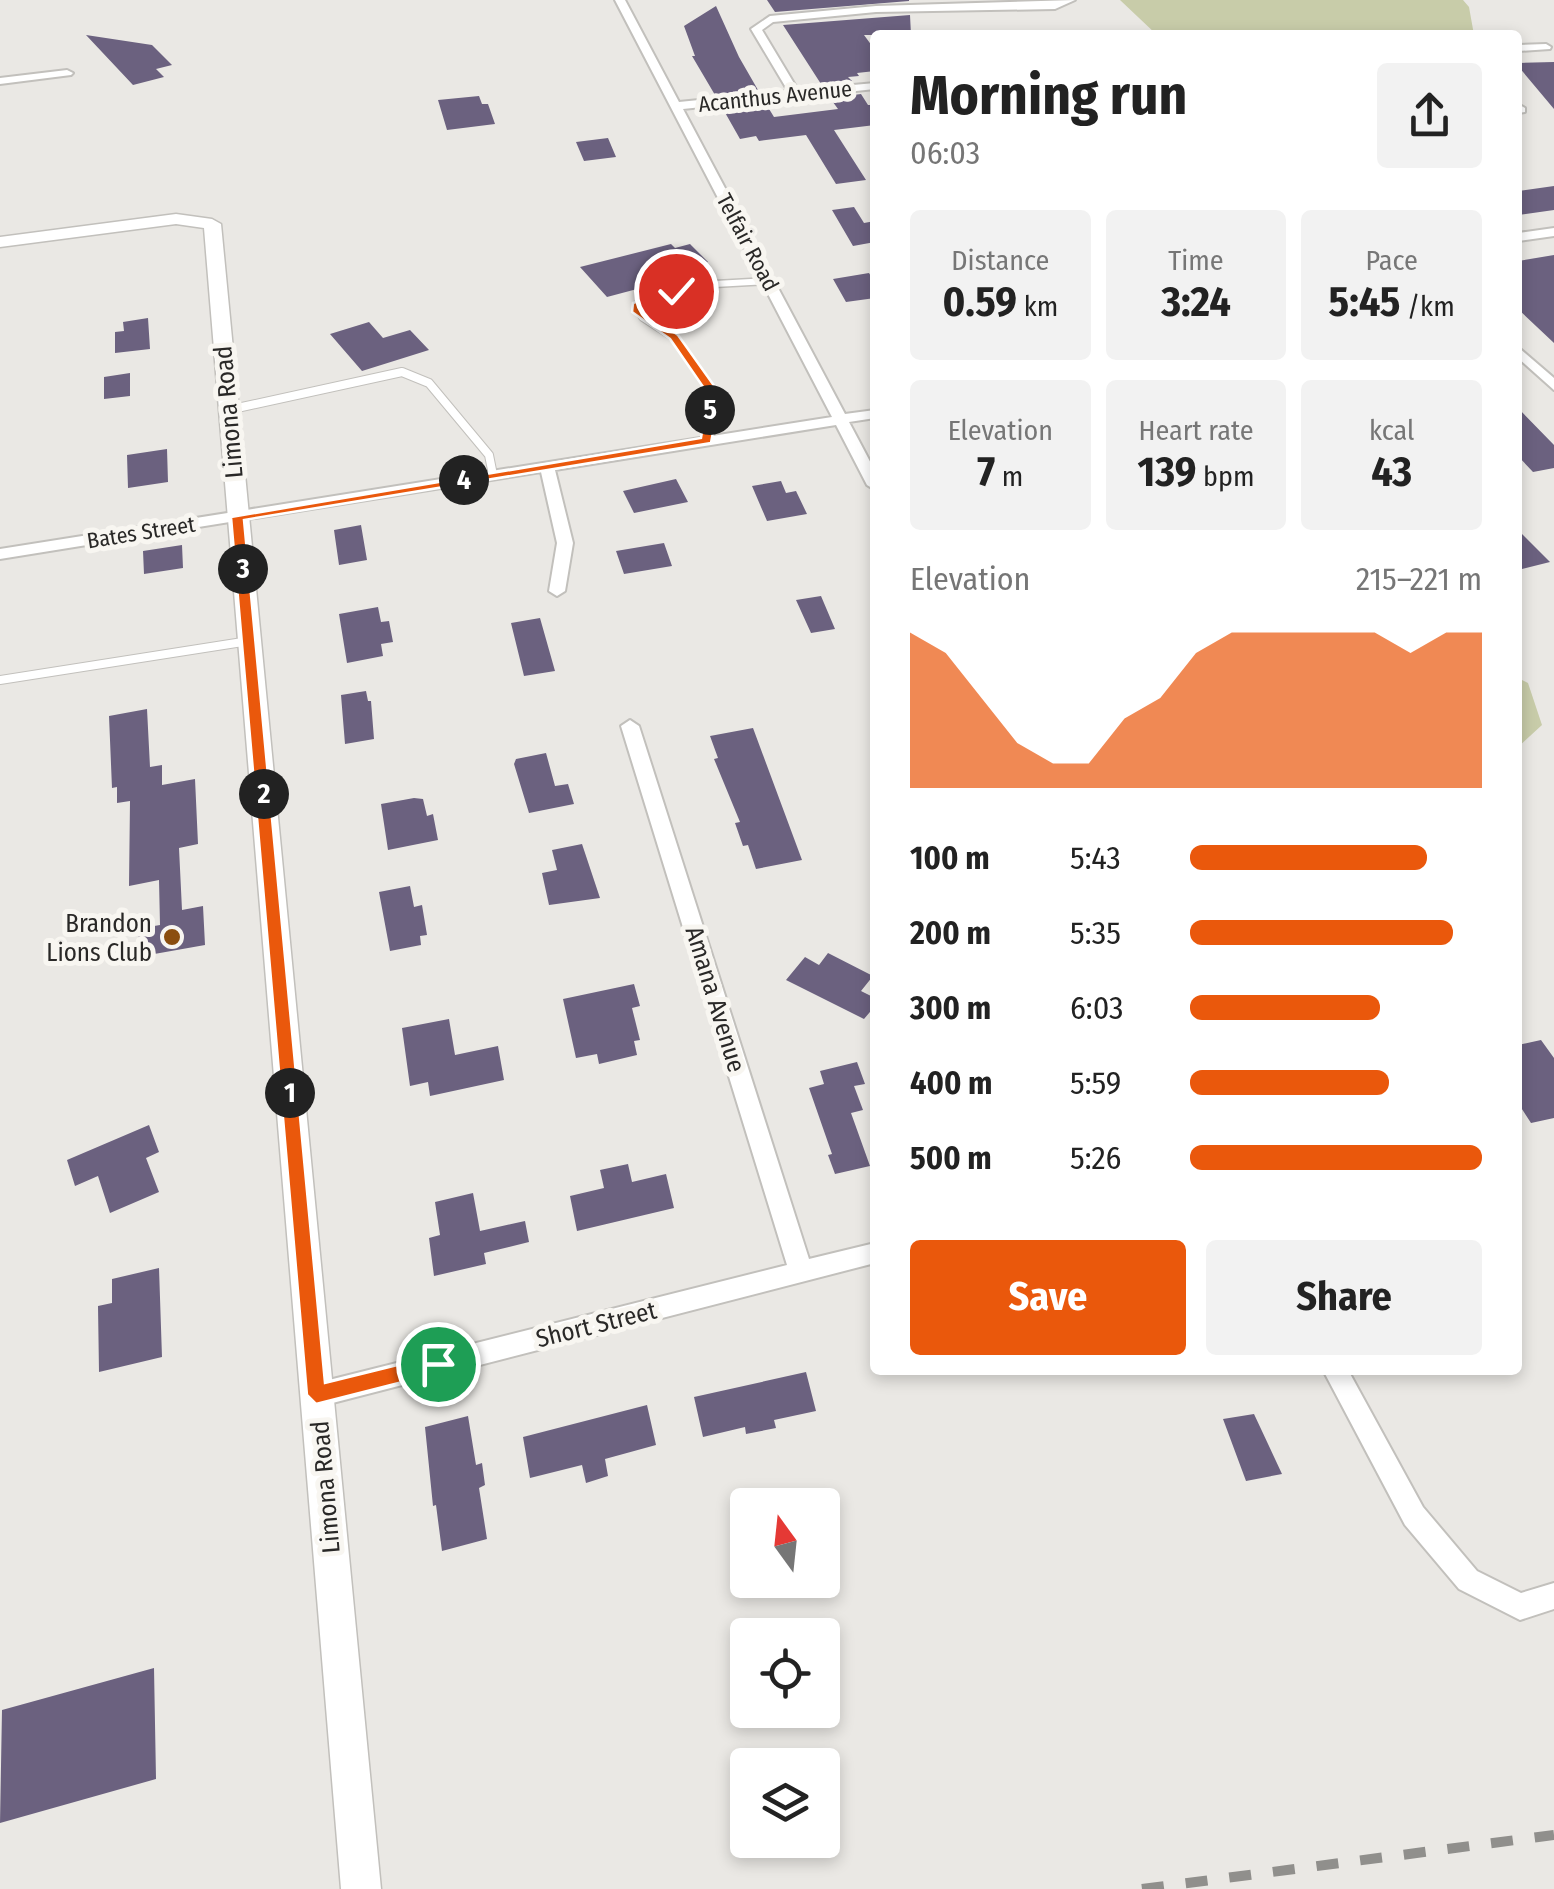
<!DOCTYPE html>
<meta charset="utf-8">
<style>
:root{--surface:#fff;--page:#f2f2f2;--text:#222;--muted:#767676;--accent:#ea580c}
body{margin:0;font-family:"Fira Sans Condensed",sans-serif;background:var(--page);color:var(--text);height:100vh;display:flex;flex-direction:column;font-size:38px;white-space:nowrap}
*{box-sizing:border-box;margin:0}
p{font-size:32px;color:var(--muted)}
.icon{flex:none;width:55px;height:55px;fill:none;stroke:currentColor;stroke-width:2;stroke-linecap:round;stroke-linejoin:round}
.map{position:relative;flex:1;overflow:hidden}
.details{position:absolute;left:870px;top:30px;width:652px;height:1345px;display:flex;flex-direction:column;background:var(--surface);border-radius:10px;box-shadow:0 5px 15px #0003}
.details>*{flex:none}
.needle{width:65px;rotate:345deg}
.fabs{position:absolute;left:730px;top:1488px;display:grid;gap:20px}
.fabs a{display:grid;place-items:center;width:110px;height:110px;border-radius:10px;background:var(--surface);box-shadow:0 5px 15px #0003;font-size:50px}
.pin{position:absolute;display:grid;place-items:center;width:85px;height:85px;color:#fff;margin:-42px;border:5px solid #fff;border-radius:50%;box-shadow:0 2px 10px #0007}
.km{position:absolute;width:50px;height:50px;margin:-25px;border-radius:50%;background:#222;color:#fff;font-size:28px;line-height:50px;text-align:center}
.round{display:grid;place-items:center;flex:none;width:105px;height:105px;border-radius:10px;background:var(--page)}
.head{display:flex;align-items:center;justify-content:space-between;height:170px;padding:0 40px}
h1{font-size:55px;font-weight:700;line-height:75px}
.figures{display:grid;grid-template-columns:repeat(3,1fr);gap:15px;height:170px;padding:10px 40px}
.figures div{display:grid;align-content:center;border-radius:10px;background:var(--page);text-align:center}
.figures b{font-size:42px;font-weight:700}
.figures small{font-size:28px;font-weight:400}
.figures p{font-size:28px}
.chart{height:280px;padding:20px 40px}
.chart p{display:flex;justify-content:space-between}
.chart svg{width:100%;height:180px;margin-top:10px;fill:var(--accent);opacity:.7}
.cta{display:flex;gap:20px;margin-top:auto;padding:20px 40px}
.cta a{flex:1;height:115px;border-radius:10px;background:var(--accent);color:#fff;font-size:40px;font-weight:700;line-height:115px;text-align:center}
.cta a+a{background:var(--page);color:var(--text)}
ul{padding:0 40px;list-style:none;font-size:32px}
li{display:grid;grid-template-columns:160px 120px 1fr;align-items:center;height:75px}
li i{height:25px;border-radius:12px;background:var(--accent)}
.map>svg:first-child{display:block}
.green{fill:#c8cca9}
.building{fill:#6b617f}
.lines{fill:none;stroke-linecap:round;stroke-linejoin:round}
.service-far1-casing{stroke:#c2c0bc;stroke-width:9}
.service-casing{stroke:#c2c0bc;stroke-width:10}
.minor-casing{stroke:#c2c0bc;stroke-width:4}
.tertiary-casing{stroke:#c2c0bc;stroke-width:3}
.service-far1{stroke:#fff;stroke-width:6}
.service{stroke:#fff;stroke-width:8}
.minor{fill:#fff;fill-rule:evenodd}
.tertiary{fill:#fff;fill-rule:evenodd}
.rail{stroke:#908f8c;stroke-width:10;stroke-dasharray:22 22;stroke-linecap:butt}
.route{fill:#ea580c;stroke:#fff;stroke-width:2.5}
.poi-dot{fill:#8b4e0f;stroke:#f8f6f1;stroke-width:4}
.labels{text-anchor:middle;stroke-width:10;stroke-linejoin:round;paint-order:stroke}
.far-street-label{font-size:22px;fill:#292827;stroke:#f8f6f1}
.street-label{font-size:25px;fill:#292827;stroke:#f8f6f1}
.poi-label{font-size:25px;fill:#292827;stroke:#f8f6f1;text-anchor:end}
</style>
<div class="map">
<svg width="1554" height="1889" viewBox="0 0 1554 1889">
<rect width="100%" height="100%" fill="#eae8e4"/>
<!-- green -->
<path class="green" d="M1120 0H1463L1469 7 1474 35H1157Z
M1518 678 1528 683 1542 725 1518 747Z"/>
<!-- building -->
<path class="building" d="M767 0H909V1L775 12Z
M716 6 739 57 758 90 715 95 692 56H695L684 26Z
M910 15 911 35H864L875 50V71L857 73 859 76 848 77 852 81 821 84 783 25Z
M86 35 152 45 172 65 156 69 164 77 133 85Z
M1554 62V109L1518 66V63Z
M861 94 868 105H875V125L834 130 866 180 836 184 806 135 759 141 756 136 740 139 723 109 766 104 774 117 838 109 830 98Z
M479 96 482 104H488L495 124 447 130 438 100Z
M608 138 616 157 584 161 576 142Z
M1554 186V210L1518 215V191Z
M854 207 864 223 875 221V242L853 246 832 210Z
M671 244 675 248 690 244 708 262 695 266 701 272 607 297 580 267Z
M1554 255V343L1518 309V261Z
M869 273 875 283V298L846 302 833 279Z
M148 318 150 349 115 353V332L124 331 123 322Z
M369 322 383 338 410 330 429 350 362 371 330 334Z
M130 373V396L104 399V377Z
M1518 408 1554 445V468L1533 472 1518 456Z
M167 449 168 482 128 488 127 455Z
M676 479 688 502 634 513 623 491Z
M781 481 786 493 796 491 807 514 767 521 752 486Z
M361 525 367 560 339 565 334 530Z
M1518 530 1550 562 1518 570Z
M664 543 672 566 624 574 616 551Z
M182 545 183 568 144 574 143 551Z
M821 596 835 629 811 633 796 600Z
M378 607 381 622 389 621 393 642 381 644 383 656 347 663 339 614Z
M540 618 555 671 524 676 511 623Z
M366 691 368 701H371L374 739 345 744 341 695Z
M147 709 150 767 162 765V785L195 779 198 844 179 848 182 910 203 906 205 945 143 956 137 929 160 925 159 880 129 886 130 801 117 803V787L112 788 109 716Z
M753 728 802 860 756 869 748 845 743 846 735 823 740 822 714 759 718 758 710 736Z
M546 753 555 786 568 784 574 804 529 813 514 764 516 759Z
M414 798 423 799 427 816 433 814 438 840 388 850 381 804Z
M582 844 600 898 549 905 542 873 557 870 552 850Z
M410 886 414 907 422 905 427 935 420 936 421 945 390 951 379 892Z
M828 953 873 976 861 991 875 998V1006L864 1019 786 980 805 957 819 965Z
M634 984 640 1006 632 1008 640 1040 634 1041 637 1055 599 1064 597 1054 576 1058 563 999Z
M449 1019 455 1055 498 1046 504 1080 430 1096 428 1082 410 1086 402 1028Z
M1541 1040 1554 1058V1118L1531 1123 1518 1103V1045Z
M857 1062 865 1084 854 1086 863 1110 851 1113 870 1166 835 1174 828 1155 832 1154 809 1088 824 1084 820 1071Z
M149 1125 159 1152 146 1158 159 1192 110 1213 98 1176 75 1186 67 1160Z
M628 1164 632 1182 666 1174 674 1208 577 1231 570 1196 604 1188 600 1170Z
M473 1193 480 1231 525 1221 529 1242 484 1253 486 1264 434 1276 429 1238 440 1235 435 1202Z
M159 1268 162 1357 99 1372 98 1306 112 1303V1279Z
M806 1372 816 1411 774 1420 776 1428 746 1434 745 1427 703 1437 694 1397Z
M647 1405 656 1445 605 1459 608 1476 586 1483 582 1465 530 1478 523 1437Z
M1254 1414 1282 1474 1246 1481 1223 1419Z
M468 1416 476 1465 482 1463 485 1485 479 1488 487 1539 442 1551 436 1505 433 1506 425 1427Z
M154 1668 156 1779 0 1823 2 1710Z"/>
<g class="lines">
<!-- service-far1 casing -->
<g class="service-far1-casing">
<path id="service-far1" d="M638 306 697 285 768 281"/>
</g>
<!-- service casing -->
<g class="service-casing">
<path id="service" d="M641 304 637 305 643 317 674 337 714 394 707 441
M228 410 402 372 429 383 489 455 493 475
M0 680 249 641"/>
</g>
<!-- minor casing -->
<g class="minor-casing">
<path id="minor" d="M615 0H625L679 102 788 91 751 29 770 16 876 6 1075 0 1055 9 876 12 773 22 762 30 798 90 875 83V89L683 109 845 414 875 410V418L849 422 875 471V490L867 485 836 425 555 470 573 543 565 591 557 596 549 591 557 543 541 472 0 559V549L832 417Z
M1546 44 1551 47 1550 49 1518 51V45Z
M67 70 73 73 71 75 0 84V78Z
M1518 104 1525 108V112L1518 113Z
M1554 228V236L1518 241V233Z
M1518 347 1554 378V390L1518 358Z
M630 720 639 726 809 1259 875 1243V1263L317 1407 308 1403 305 1395 308 1387 317 1383 787 1265 621 726Z
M1323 1370H1348L1423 1507 1477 1571 1521 1593 1554 1583V1609L1520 1620 1459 1589 1405 1525Z"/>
</g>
<!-- tertiary casing -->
<g class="tertiary-casing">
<path id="tertiary" d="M176 214 212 219 221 224 381 1889H341L204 228 176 224 0 247V237Z"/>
</g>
<!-- service-far1 -->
<use href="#service-far1" class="service-far1"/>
<!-- service -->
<use href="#service" class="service"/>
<!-- minor -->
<use href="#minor" class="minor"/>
<!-- tertiary -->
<use href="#tertiary" class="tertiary"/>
<!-- rail -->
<path class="rail" d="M1142 1889 1554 1835"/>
</g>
<!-- route -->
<path class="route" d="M672 288 681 291 642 307V310L678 335 720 394 711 443 244 520 325 1383 438 1355 447 1364 438 1373 316 1404 307 1395 231 517 701 438 708 394 670 339 632 312 633 303Z"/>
<!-- markers -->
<circle class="poi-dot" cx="172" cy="937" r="10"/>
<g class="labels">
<!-- far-street labels -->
<g class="far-street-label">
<text transform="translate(775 96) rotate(-6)" y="8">Acanthus Avenue</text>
<text transform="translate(748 242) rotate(62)" y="8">Telfair Road</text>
<text transform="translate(141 532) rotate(-9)" y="8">Bates Street</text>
</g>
<!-- street labels -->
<g class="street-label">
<text transform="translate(228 412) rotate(-95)" y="9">Limona Road</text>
<text transform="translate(716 999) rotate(73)" y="9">Amana Avenue</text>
<text transform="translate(596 1324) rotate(-14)" y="9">Short Street</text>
<text transform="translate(325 1487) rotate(-95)" y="9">Limona Road</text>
</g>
<!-- poi labels -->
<g class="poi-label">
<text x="152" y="932">Brandon<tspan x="152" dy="29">Lions Club</tspan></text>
</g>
</g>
</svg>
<div class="fabs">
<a><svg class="needle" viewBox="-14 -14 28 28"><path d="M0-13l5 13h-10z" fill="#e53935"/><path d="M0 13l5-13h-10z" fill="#767676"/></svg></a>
<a><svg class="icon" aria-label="locate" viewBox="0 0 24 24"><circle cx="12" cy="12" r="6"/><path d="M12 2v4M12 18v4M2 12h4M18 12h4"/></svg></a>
<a><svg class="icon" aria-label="layers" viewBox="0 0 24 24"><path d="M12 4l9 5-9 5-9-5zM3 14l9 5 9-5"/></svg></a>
</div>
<div class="pin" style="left:438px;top:1364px;background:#1e9e55"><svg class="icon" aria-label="arrive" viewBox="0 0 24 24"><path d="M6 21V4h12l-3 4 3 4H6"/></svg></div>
<div class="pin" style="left:676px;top:291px;background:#d93025"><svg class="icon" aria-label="check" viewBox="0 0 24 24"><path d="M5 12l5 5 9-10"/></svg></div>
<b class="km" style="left:290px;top:1093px">1</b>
<b class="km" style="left:264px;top:794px">2</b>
<b class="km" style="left:243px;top:569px">3</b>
<b class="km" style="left:464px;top:480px">4</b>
<b class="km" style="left:710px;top:410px">5</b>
<section class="details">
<div class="head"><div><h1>Morning run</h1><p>06:03</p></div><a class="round"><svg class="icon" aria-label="share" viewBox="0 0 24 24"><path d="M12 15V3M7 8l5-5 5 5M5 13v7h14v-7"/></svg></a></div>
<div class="figures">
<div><p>Distance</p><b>0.59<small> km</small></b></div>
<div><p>Time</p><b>3:24</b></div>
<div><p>Pace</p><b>5:45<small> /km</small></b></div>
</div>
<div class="figures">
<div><p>Elevation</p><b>7<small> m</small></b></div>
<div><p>Heart rate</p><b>139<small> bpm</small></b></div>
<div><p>kcal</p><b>43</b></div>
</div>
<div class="chart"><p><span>Elevation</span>215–221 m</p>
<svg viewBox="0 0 160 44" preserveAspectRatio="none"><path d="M0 44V6L10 11L20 22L30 33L40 38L50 38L60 27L70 22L80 11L90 6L100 6L110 6L120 6L130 6L140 11L150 6L160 6V44z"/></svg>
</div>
<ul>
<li><b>100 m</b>5:43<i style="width:81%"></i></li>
<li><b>200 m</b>5:35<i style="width:90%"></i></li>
<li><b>300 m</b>6:03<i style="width:65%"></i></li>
<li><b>400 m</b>5:59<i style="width:68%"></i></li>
<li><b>500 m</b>5:26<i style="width:100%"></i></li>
</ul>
<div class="cta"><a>Save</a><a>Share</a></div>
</section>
</div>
